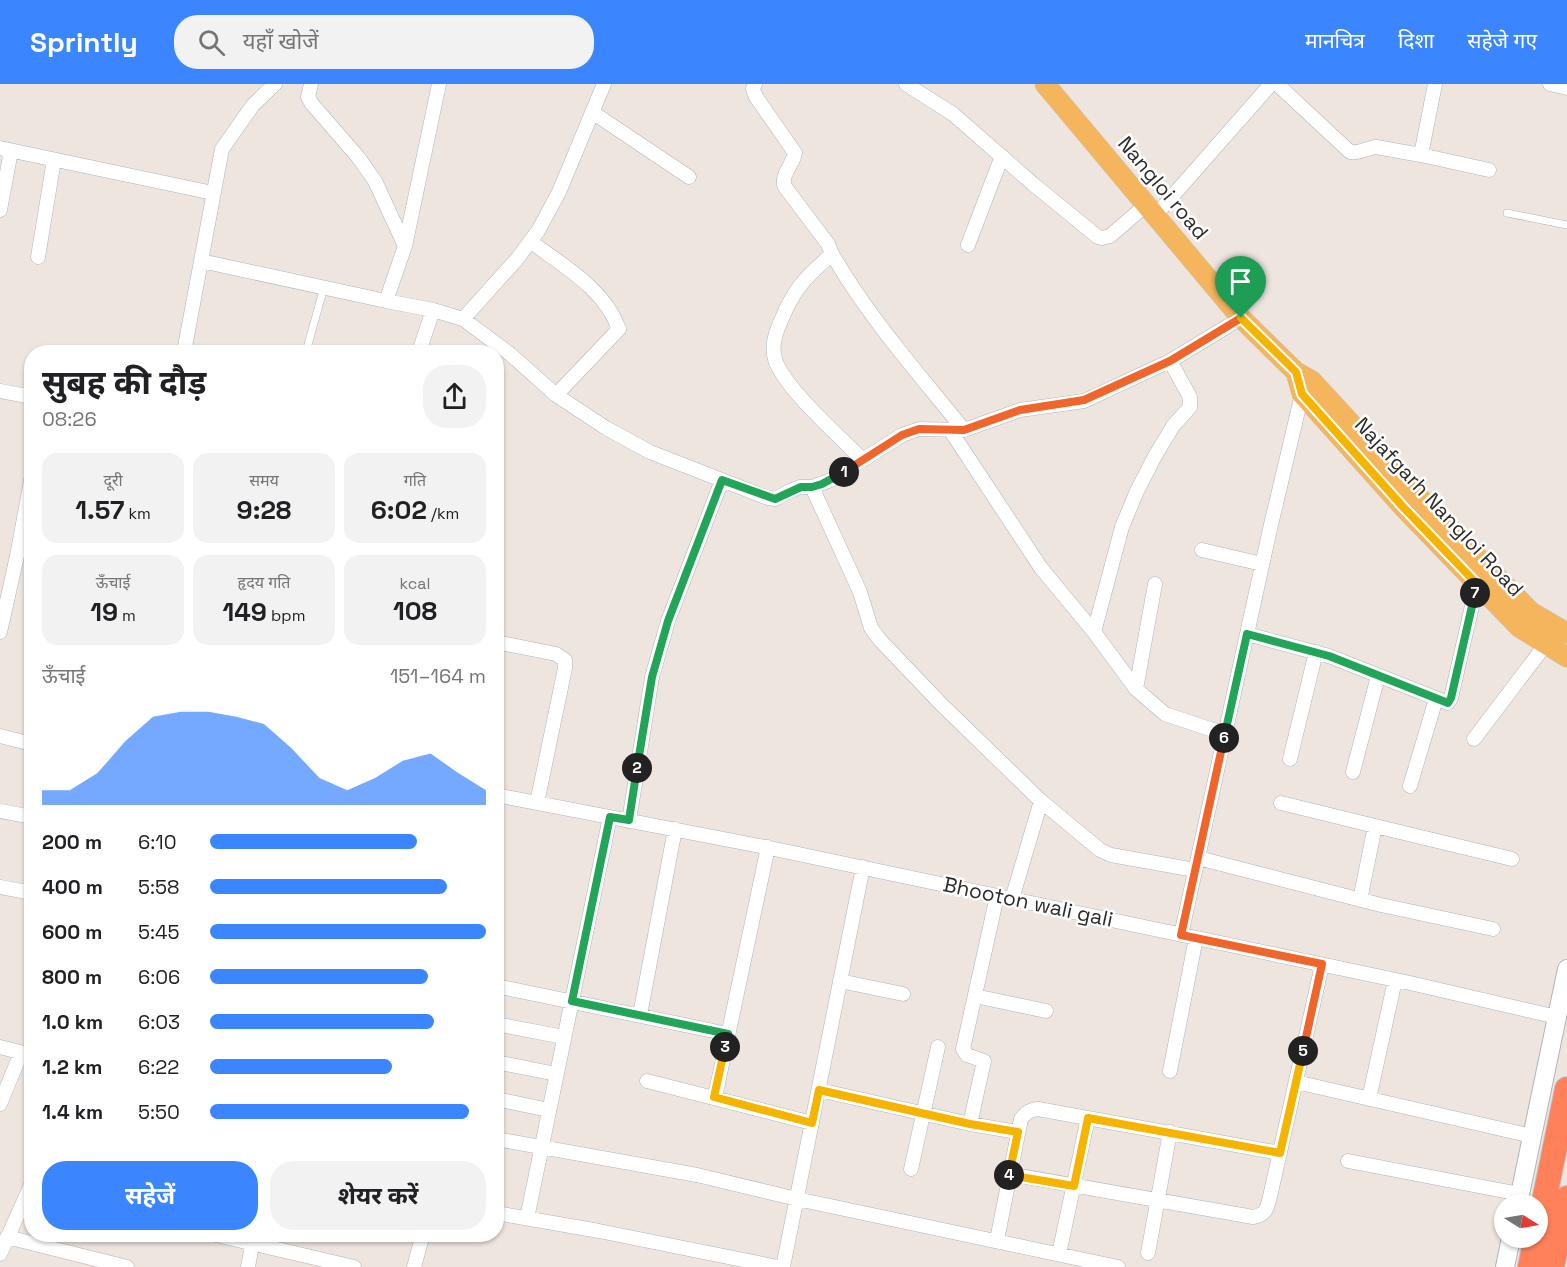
<!DOCTYPE html>
<html lang="hi">
<meta charset="utf-8">
<style>
:root{--surface:#fff;--page:#f2f2f2;--text:#202124;--muted:#757577;--accent:#3b85ff}
body{margin:0;font-family:"Space Grotesk","Noto Sans Devanagari",sans-serif;background:var(--page);color:var(--text);height:100vh;display:flex;flex-direction:column;font-size:22px;white-space:nowrap}
*{box-sizing:border-box;margin:0}
p{font-size:20px;color:var(--muted)}
.icon{flex:none;width:33px;height:33px;fill:none;stroke:currentColor;stroke-width:2;stroke-linecap:round;stroke-linejoin:round}
.map{position:relative;flex:1;overflow:hidden}
.details{position:absolute;left:24px;top:261px;width:480px;height:897px;display:flex;flex-direction:column;background:var(--surface);border-radius:24px;box-shadow:0 2px 4px #0004}
.details>*{flex:none}
.needle{width:39px;rotate:101deg}
.tools{position:absolute;left:1494px;top:1110px;display:grid;gap:12px}
.tools a{display:grid;place-items:center;width:54px;height:54px;border-radius:50%;background:var(--surface);box-shadow:0 2px 4px #0004;font-size:30px}
.pin{position:absolute;display:grid;place-items:center;width:51px;height:51px;color:#fff;margin:-62px -26px;border-radius:50% 50% 50% 0;rotate:-45deg;box-shadow:0 0 6px #0007}
.pin .icon{rotate:45deg}
.km{position:absolute;width:30px;height:30px;margin:-15px;border-radius:50%;background:#222;color:#fff;font-size:16px;line-height:30px;text-align:center}
.round{display:grid;place-items:center;flex:none;width:63px;height:63px;border-radius:24px;background:var(--page)}
.head{display:flex;align-items:center;justify-content:space-between;height:102px;padding:0 18px}
h1{font-size:33px;font-weight:700;line-height:45px}
.metrics{display:grid;grid-template-columns:repeat(3,1fr);gap:9px;height:102px;padding:6px 18px}
.metrics div{display:grid;align-content:center;border-radius:15px;background:var(--page);text-align:center}
.metrics b{font-size:26px;font-weight:700}
.metrics small{font-size:16px;font-weight:400}
.metrics p{font-size:16px}
.chart{height:168px;padding:12px 18px}
.chart p{display:flex;justify-content:space-between}
.chart svg{width:100%;height:108px;margin-top:6px;fill:var(--accent);opacity:.7}
.cta{display:flex;gap:12px;margin-top:auto;padding:12px 18px}
.cta a{flex:1;height:69px;border-radius:24px;background:var(--accent);color:#fff;font-size:24px;font-weight:700;line-height:69px;text-align:center}
.cta a+a{background:var(--page);color:var(--text)}
ul{padding:0 18px;list-style:none;font-size:20px}
li{display:grid;grid-template-columns:96px 72px 1fr;align-items:center;height:45px}
li i{height:15px;border-radius:8px;background:var(--accent)}
header{display:flex;align-items:center;gap:36px;box-sizing:border-box;height:84px;padding:0 30px;background:var(--accent);color:#fff}
header strong{font-size:28px}
nav{display:flex;gap:33px;margin-inline-start:auto;font-size:21px}
.search{width:420px;height:54px;background:var(--page);display:flex;align-items:center;gap:15px;box-sizing:border-box;padding:0 21px;border-radius:24px;color:var(--muted);font-size:22px}
.map>svg:first-child{display:block}
.lines{fill:none;stroke-linecap:round;stroke-linejoin:round}
.lane-casing{stroke:#afb4bc;stroke-width:8}
.street-casing{stroke:#afb4bc;stroke-width:15}
.secondary-casing{stroke:#afb4bc;stroke-width:20}
.primary-casing{stroke:#c4c4c4;stroke-width:21}
.highway-casing{stroke:#c4c4c4;stroke-width:26}
.lane{stroke:#fff;stroke-width:7}
.street{stroke:#fff;stroke-width:14}
.secondary{stroke:#fff;stroke-width:18}
.primary{stroke:#f5b55d;stroke-width:20}
.highway{stroke:#ff8159;stroke-width:24}
.split-1-casing{stroke:#fff;stroke-width:12}
.split-2-casing{stroke:#fff;stroke-width:12}
.split-3-casing{stroke:#fff;stroke-width:12}
.split-4-casing{stroke:#fff;stroke-width:12}
.split-5-casing{stroke:#fff;stroke-width:12}
.split-6-casing{stroke:#fff;stroke-width:12}
.split-7-casing{stroke:#fff;stroke-width:12}
.split-8-casing{stroke:#fff;stroke-width:12}
.split-1{stroke:#f0652b;stroke-width:8}
.split-2{stroke:#22a559;stroke-width:8}
.split-3{stroke:#22a559;stroke-width:8}
.split-4{stroke:#f5b400;stroke-width:8}
.split-5{stroke:#f5b400;stroke-width:8}
.split-6{stroke:#f0652b;stroke-width:8}
.split-7{stroke:#22a559;stroke-width:8}
.split-8{stroke:#f5b400;stroke-width:8}
.labels{text-anchor:middle;stroke-width:5;stroke-linejoin:round;paint-order:stroke}
.street-label{font-size:21px;fill:#2c2c2c;stroke:#fff}
</style>
<header>
<strong>Sprintly</strong>
<div class="search"><svg class="icon" aria-label="search" viewBox="0 0 24 24"><circle cx="10" cy="10" r="6"/><path d="M15 15l6 6"/></svg>यहाँ खोजें</div>
<nav><a>मानचित्र</a><a>दिशा</a><a>सहेजे गए</a></nav>
</header>
<div class="map">
<svg width="1567" height="1183" viewBox="0 0 1567 1183">
<rect width="100%" height="100%" fill="#eee5df"/>
<g class="lines">
<!-- lane casing -->
<g class="lane-casing">
<path id="lane" d="M1507 129 1567 141
M306 268 324 203"/>
</g>
<!-- street casing -->
<g class="street-casing">
<path id="street" d="M311 0 308 13 312 20 358 73 375 97 405 162
M755 0 753 5 756 13 795 69C793 81 780 91 785 103L828 160 832 170
M906 0 953 30 1033 100 1098 153 1102 154 1110 152 1146 121
M1277 0 1350 68C1359 70 1367 64 1376 63L1421 71
M1435 0 1421 71 1489 86
M1550 0 1567 4
M592 28 689 93
M0 64 213 109
M0 126 11 67
M1155 132 1271 0
M530 157C563 182 604 204 619 245L556 311
M968 161 1002 72
M38 173 54 76
M201 177 386 217
M433 226 463 235 510 270 556 311 606 344 650 368 768 414 775 415 790 407 800 403H812L831 396 902 351 919 345 964 346 1020 326 1084 317 1170 277 1241 234
M463 235 517 175 538 147 559 108 604 0
M184 268 222 65 253 21 275 0
M419 268 433 226 386 217 405 162 439 0
M0 307 32 313
M950 346 1041 484 1094 548 1136 605 1165 630 1225 650
M863 376C840 353 783 303 775 275 771 262 775 250 780 239 794 204 805 194 832 170 869 234 918 289 964 346
M812 403 860 508 871 544 880 556 941 620 1041 717 1100 766 1111 771 1195 786
M1202 466 1262 480
M0 548 17 472 32 391
M1094 548 1122 443 1137 407 1155 372 1173 342 1190 323V313L1170 277
M1247 550 1329 572 1448 619 1451 614 1477 500
M496 558 556 570 565 576V584L537 719
M1136 605 1155 500
M0 652 32 660
M1474 655 1546 560
M1290 675 1316 568
M1353 688 1378 592
M1410 702 1436 615
M496 711 760 762 1410 899 1557 933
M1281 719 1375 742
M0 727 32 733
M629 737 652 593 668 537 722 396
M1198 774 1381 821 1493 845
M0 803 32 809
M1012 815 1041 717
M1360 816 1375 742 1512 775
M1181 851 1270 445 1302 310 1305 306
M840 897 903 910
M496 902 728 950
M975 912 1046 927
M640 931 675 745
M496 940 564 953
M0 963 32 971
M496 978 556 990
M1170 987 1196 854
M647 997 812 1039
M1296 998 1532 1052
M819 1006 970 1040 1018 1048
M715 1013 768 763
M496 1015 549 1026
M1369 1015 1395 896
M0 1020 21 969
M970 1040 984 977 967 971 963 965 997 812
M496 1055 697 1091 797 1115 1118 1183
M1348 1077 1520 1110
M911 1085 938 963
M1009 1090 1253 1133C1264 1131 1266 1127 1269 1117L1322 881
M496 1129 599 1147 778 1183
M527 1134 610 733
M212 1150 354 1183
M7 1153 127 1183
M997 1156 1021 1035C1026 1029 1029 1026 1038 1025L1280 1069
M1148 1169 1170 1048
M0 1170 32 1099
M1059 1170 1088 1034
M248 1183 254 1150
M414 1183 423 1150
M783 1183 863 783"/>
</g>
<!-- secondary casing -->
<g class="secondary-casing">
<path id="secondary" d="M1518 1120 1567 885
M1505 1183 1511 1154"/>
</g>
<!-- primary casing -->
<g class="primary-casing">
<path id="primary" d="M1045 0 1241 234 1296 288 1312 297 1416 410 1531 528 1567 549
M1296 288 1302 310 1404 424 1519 543 1567 573"/>
</g>
<!-- highway casing -->
<g class="highway-casing">
<path id="highway" d="M1538 1146 1567 1005
M1530 1183 1536 1154
M1552 1183 1567 1114"/>
</g>
<!-- lane -->
<use href="#lane" class="lane"/>
<!-- street -->
<use href="#street" class="street"/>
<!-- secondary -->
<use href="#secondary" class="secondary"/>
<!-- primary -->
<use href="#primary" class="primary"/>
<!-- highway -->
<use href="#highway" class="highway"/>
</g>
<g class="lines">
<!-- split-1 casing -->
<g class="split-1-casing">
<path id="split-1" d="M844 388 902 351 919 345 964 346 1020 326 1084 316 1170 277 1241 234"/>
</g>
<!-- split-2 casing -->
<g class="split-2-casing">
<path id="split-2" d="M637 684 652 593 668 537 722 396 775 415 801 403H812L822 400 844 388"/>
</g>
<!-- split-3 casing -->
<g class="split-3-casing">
<path id="split-3" d="M637 684 629 736 610 733 572 917 728 950 725 963"/>
</g>
<!-- split-4 casing -->
<g class="split-4-casing">
<path id="split-4" d="M725 963 714 1013 812 1039 819 1006 970 1040 1018 1048 1009 1091"/>
</g>
<!-- split-5 casing -->
<g class="split-5-casing">
<path id="split-5" d="M1009 1091 1074 1102 1088 1034 1280 1069 1303 967"/>
</g>
<!-- split-6 casing -->
<g class="split-6-casing">
<path id="split-6" d="M1224 654 1181 851 1322 880 1303 967"/>
</g>
<!-- split-7 casing -->
<g class="split-7-casing">
<path id="split-7" d="M1224 654 1247 550 1329 572 1448 619 1451 614 1475 509"/>
</g>
<!-- split-8 casing -->
<g class="split-8-casing">
<path id="split-8" d="M1241 234 1296 288 1302 310 1404 424 1477 500 1475 509"/>
</g>
<!-- split-1 -->
<use href="#split-1" class="split-1"/>
<!-- split-2 -->
<use href="#split-2" class="split-2"/>
<!-- split-3 -->
<use href="#split-3" class="split-3"/>
<!-- split-4 -->
<use href="#split-4" class="split-4"/>
<!-- split-5 -->
<use href="#split-5" class="split-5"/>
<!-- split-6 -->
<use href="#split-6" class="split-6"/>
<!-- split-7 -->
<use href="#split-7" class="split-7"/>
<!-- split-8 -->
<use href="#split-8" class="split-8"/>
</g>
<g class="labels">
<!-- street labels -->
<g class="street-label">
<text transform="translate(1163 104) rotate(50)" y="7">Nangloi road</text>
<text transform="translate(1439 423) rotate(47)" y="7">Najafgarh Nangloi Road</text>
<text transform="translate(1028 818) rotate(12)" y="7">Bhooton wali gali</text>
</g>
</g>
</svg>
<div class="tools">
<a><svg class="needle" viewBox="-14 -14 28 28"><path d="M0-13l5 13h-10z" fill="#e53935"/><path d="M0 13l5-13h-10z" fill="#757577"/></svg></a>
</div>
<div class="pin" style="left:1241px;top:234px;background:#1e9e55"><svg class="icon" aria-label="arrive" viewBox="0 0 24 24"><path d="M6 21V4h12l-3 4 3 4H6"/></svg></div>
<b class="km" style="left:844px;top:388px">1</b>
<b class="km" style="left:637px;top:684px">2</b>
<b class="km" style="left:725px;top:963px">3</b>
<b class="km" style="left:1009px;top:1091px">4</b>
<b class="km" style="left:1303px;top:967px">5</b>
<b class="km" style="left:1224px;top:654px">6</b>
<b class="km" style="left:1475px;top:509px">7</b>
<section class="details">
<div class="head"><div><h1>सुबह की दौड़</h1><p>08:26</p></div><a class="round"><svg class="icon" aria-label="share" viewBox="0 0 24 24"><path d="M12 15V3M7 8l5-5 5 5M5 13v7h14v-7"/></svg></a></div>
<div class="metrics">
<div><p>दूरी</p><b>1.57<small> km</small></b></div>
<div><p>समय</p><b>9:28</b></div>
<div><p>गति</p><b>6:02<small> /km</small></b></div>
</div>
<div class="metrics">
<div><p>ऊँचाई</p><b>19<small> m</small></b></div>
<div><p>हृदय गति</p><b>149<small> bpm</small></b></div>
<div><p>kcal</p><b>108</b></div>
</div>
<div class="chart"><p><span>ऊँचाई</span>151–164 m</p>
<svg viewBox="0 0 160 44" preserveAspectRatio="none"><path d="M0 44V38L10 38L20 31L30 18L40 8L50 6L60 6L70 8L80 11L90 21L100 33L110 38L120 33L130 26L140 23L150 31L160 38V44z"/></svg>
</div>
<ul>
<li><b>200 m</b>6:10<i style="width:75%"></i></li>
<li><b>400 m</b>5:58<i style="width:86%"></i></li>
<li><b>600 m</b>5:45<i style="width:100%"></i></li>
<li><b>800 m</b>6:06<i style="width:79%"></i></li>
<li><b>1.0 km</b>6:03<i style="width:81%"></i></li>
<li><b>1.2 km</b>6:22<i style="width:66%"></i></li>
<li><b>1.4 km</b>5:50<i style="width:94%"></i></li>
</ul>
<div class="cta"><a>सहेजें</a><a>शेयर करें</a></div>
</section>
</div>
